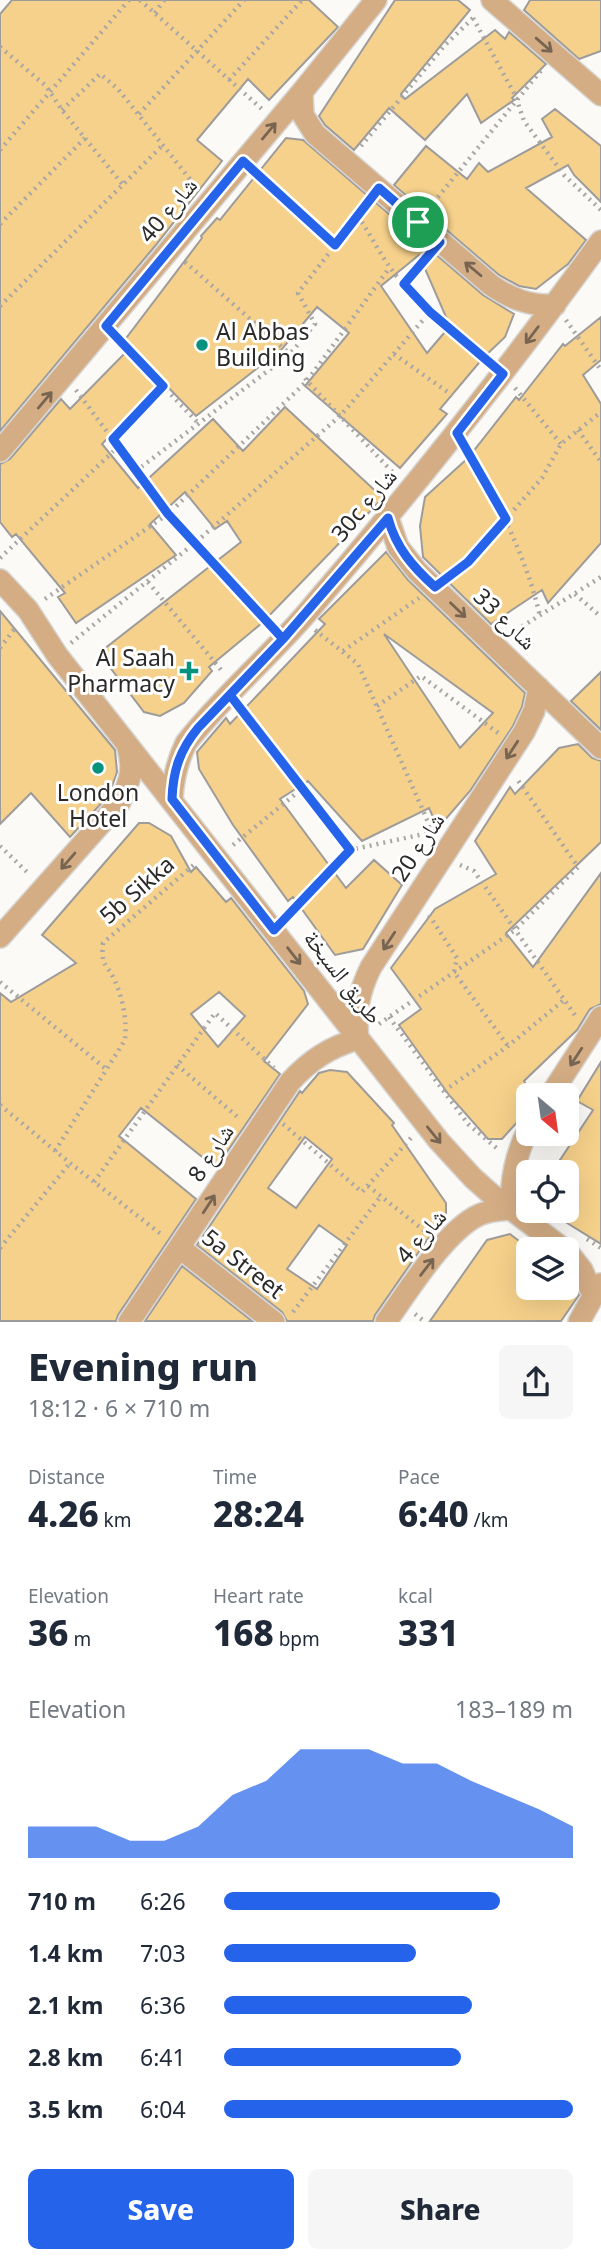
<!DOCTYPE html>
<meta charset="utf-8">
<style>
:root{--surface:#fff;--page:#f6f6f7;--text:#1f2937;--muted:#747a83;--accent:#2563eb}
body{margin:0;font-family:"Noto Sans","Noto Naskh Arabic",sans-serif;background:var(--page);color:var(--text);height:100vh;display:flex;flex-direction:column;font-size:26px;white-space:nowrap}
*{box-sizing:border-box;margin:0}
p{font-size:23px;color:var(--muted)}
.icon{flex:none;width:38px;height:38px;fill:none;stroke:currentColor;stroke-width:2;stroke-linecap:round;stroke-linejoin:round}
.map{position:relative;height:1322px;overflow:hidden}
.details{display:flex;flex-direction:column;background:var(--surface);flex:1}
.details>*{flex:none}
.needle{width:46px;rotate:151deg}
.controls{position:absolute;left:516px;top:1083px;display:grid;gap:14px}
.controls a{display:grid;place-items:center;width:63px;height:63px;border-radius:10px;background:var(--surface);box-shadow:0 7px 28px #0002;font-size:35px}
.pin{position:absolute;display:grid;place-items:center;width:60px;height:60px;color:#fff;margin:-30px;border:4px solid #fff;border-radius:50%;box-shadow:0 2px 7px #0007}
.round{display:grid;place-items:center;flex:none;width:74px;height:74px;border-radius:10px;background:var(--page)}
.head{display:flex;align-items:center;justify-content:space-between;height:119px;padding:0 28px}
h1{font-size:38px;font-weight:800;line-height:52px}
.metrics{display:grid;grid-template-columns:repeat(3,1fr);gap:10px;height:119px;padding:7px 28px}
.metrics div{display:grid;align-content:center}
.metrics b{font-size:35px;font-weight:800}
.metrics small{font-size:19px;font-weight:400}
.metrics p{font-size:19px}
.chart{height:196px;padding:14px 28px}
.chart p{display:flex;justify-content:space-between}
.chart svg{width:100%;height:126px;margin-top:7px;fill:var(--accent);opacity:.7}
.action{display:flex;gap:14px;margin-top:auto;padding:14px 28px}
.action a{flex:1;height:80px;border-radius:10px;background:var(--accent);color:#fff;font-size:28px;font-weight:800;line-height:80px;text-align:center}
.action a+a{background:var(--page);color:var(--text)}
ul{padding:0 28px;list-style:none;font-size:23px}
li{display:grid;grid-template-columns:112px 84px 1fr;align-items:center;height:52px}
li i{height:18px;border-radius:9px;background:var(--accent)}
.map>svg:first-child{display:block}
.building{fill:#f6d18b;stroke:#9e9c9a;stroke-width:2;fill-rule:evenodd}
.lines{fill:none;stroke-linecap:round;stroke-linejoin:round}
.minor-casing{stroke:#d6d5d2;stroke-width:24}
.path{stroke:#a9a7a5;stroke-width:4.5;stroke-dasharray:2 5;stroke-linecap:butt}
.minor{stroke:#d4ad85;stroke-width:21}
.oneway{stroke:#776552}
.route-casing{stroke:#fff;stroke-width:14}
.route{stroke:#2563eb;stroke-width:9}
.poi-dot{fill:#05927e;stroke:#fff;stroke-width:2.5}
.labels{text-anchor:middle;stroke-width:6;stroke-linejoin:round;paint-order:stroke}
.street-label{font-size:23px;fill:#2b2a29;stroke:#fff}
.poi-label{font-size:23px;fill:#2b2a29;stroke:#fff;text-anchor:start}
</style>
<div class="map">
<svg width="601" height="1322" viewBox="0 0 601 1322">
<rect width="100%" height="100%" fill="#fcfaf7"/>
<!-- building -->
<path class="building" d="M12 0H309L338 27 269 100 248 79 197 140 222 161 155 246 0 431V14Z
M395 0H458L470 10 401 94 405 99 495 30 505 39 509 32 546 64 512 98 514 100 481 123 467 94 425 140 389 108 354 150 325 125 319 116Z
M530 0H601V51L579 59 524 10Z
M555 109 601 146V202L574 175 568 165 526 188 586 240 568 264 536 289 519 286 499 275 394 185 426 146 467 179 479 163 488 172 552 137 542 119Z
M286 138 303 140 483 295 514 314 505 337 483 358 440 409 447 414 400 468 305 386 349 333 317 307 282 349 196 416 162 381 102 444 138 488 213 419 243 451 285 407 383 498 262 623 209 667 212 671 184 703 160 716 144 712 99 653 241 542 227 521 215 529 185 492 150 524 176 555 76 623 58 597 65 593 16 534 12 537 0 522V464L10 459 61 399 70 409 130 348 124 341 202 238 201 236 217 218 220 220ZM419 255 450 326 427 353 381 286Z
M601 317V360L583 375 601 404V543L548 603 542 590 491 624 423 557 420 526 425 497 468 458 516 397 519 400 563 344 565 346Z
M386 552 408 580 525 693 522 707 513 726 470 791 438 828 429 808 362 841 308 781 280 799 346 888 374 860 402 885 363 949 335 955 293 897 288 901 233 825 199 769 197 752 226 718 230 724 325 624 319 619ZM384 634 493 713 460 748Z
M0 611 115 750 117 772 109 795 70 837 31 793 0 824Z
M601 672V730L571 701Z
M578 744 592 758 601 761V842L506 933 533 967 601 873V1004L590 1009 577 1030 524 1081 528 1087V1110L502 1139H488L449 1095 399 1025 421 1009 391 968 435 909 496 874 475 841 510 787 515 794 559 748Z
M139 823H149L171 836 191 872 196 867 226 902 231 898 304 991 308 1004 264 1061 280 1074 216 1168 141 1108 119 1136 196 1199 118 1315 116 1321H0V993L11 1002 76 963 42 935ZM219 992 245 1016 218 1047 191 1014Z
M601 1062V1244L567 1223V1172H552L593 1110 577 1101Z
M330 1070 347 1072 394 1123 392 1125 446 1203V1219L427 1240 375 1315 373 1321H287L282 1312 197 1245 300 1091 302 1093 319 1073ZM305 1137 332 1159 296 1208 268 1188ZM319 1225 347 1245 317 1289 287 1269Z
M510 1234 528 1248V1288H576L579 1295 561 1321H430L487 1240Z
M182 1266 252 1321H145Z"/>
<g class="lines">
<!-- minor casing -->
<g class="minor-casing">
<path id="minor" d="M492 0 601 95
M302 92 303 115 315 134 491 285C511 299 530 306 555 305
M0 451 302 92 376 0
M388 518 398 547 417 571 601 748
M0 580 28 610 57 655 439 1141 473 1178 491 1194 565 1250
M172 799C173 778 177 762 186 743 222 697 267 659 305 615 409 494 508 370 601 241
M0 937 120 802C131 780 134 769 127 744
M550 1096 601 1017
M180 1248 274 1322
M567 1251 582 1270 593 1295
M129 1322 290 1082C310 1060 330 1047 358 1039 355 1012 359 991 371 967L524 732 534 711 539 688
M386 1322C408 1291 446 1230 479 1215 489 1210 500 1210 511 1209 511 1180 515 1156 528 1130
M579 1322 600 1284"/>
</g>
<!-- path -->
<path class="path" d="M140 0 263 110
M155 13 164 0
M473 18 515 95 524 121 564 175 601 210
M0 47 46 86 62 110 123 185
M229 80 302 0
M62 110 100 74 118 89 197 188
M139 114 244 0
M361 146 445 45 473 18
M0 150 129 0
M258 175 335 245
M429 208 543 68
M358 216C369 233 378 250 389 266 415 303 453 331 487 360
M0 224 85 138
M185 262 290 354 307 381 397 477
M404 284 429 256
M0 306 163 145
M566 320 601 370
M118 339 199 424
M394 354 456 398
M515 388 561 444
M76 390 168 514 271 626
M578 430 601 462
M113 438 163 386
M468 452C500 508 525 553 540 616
M136 471 290 354 315 324 298 293 368 203
M0 558 118 447
M451 575 468 562 542 478 561 444 601 412
M148 582 222 671
M575 594 601 617
M45 599 168 514 307 381 390 267
M315 630 358 664 433 833
M510 634 601 577
M71 643 196 542 340 416 430 312
M0 648 16 627
M343 651 419 598
M377 706 421 676 501 735
M241 710 350 850
M233 845 303 788
M0 846 28 873
M460 865 474 871 577 1018
M429 915 457 958 454 972 508 1046
M287 917 350 850 433 832
M0 982 106 1069
M389 1017 468 1124 500 1151
M379 1024 515 930 578 867 517 779
M177 1065 240 1119
M444 1091 508 1046 564 1000
M0 1105 70 1163 162 1235
M283 1124 362 1192 411 1138
M55 1151 125 1040C127 1020 123 998 114 979 105 961 101 966 103 943L196 863
M94 1182 215 1013 274 1068
M368 1186 426 1232
M587 1239 601 1248
M0 1248 70 1163
M293 1312 381 1196
M415 1314 425 1322"/>
<!-- minor -->
<use href="#minor" class="minor"/>
</g>
<!-- one-way arrows -->
<defs><path id="oneway-shaft" d="M-6 0H5M1.5-3L5.5 0L1.5 3" fill="none" stroke-width="1.6" stroke-linecap="round" stroke-linejoin="round" transform="scale(1.75)"/></defs>
<g class="oneway">
<use href="#oneway-shaft" transform="translate(544 45) rotate(41)"/>
<use href="#oneway-shaft" transform="translate(269 131) rotate(-50)"/>
<use href="#oneway-shaft" transform="translate(473 269) rotate(-140)"/>
<use href="#oneway-shaft" transform="translate(532 335) rotate(127)"/>
<use href="#oneway-shaft" transform="translate(45 400) rotate(-50)"/>
<use href="#oneway-shaft" transform="translate(458 610) rotate(44)"/>
<use href="#oneway-shaft" transform="translate(512 750) rotate(123)"/>
<use href="#oneway-shaft" transform="translate(68 861) rotate(131)"/>
<use href="#oneway-shaft" transform="translate(389 941) rotate(123)"/>
<use href="#oneway-shaft" transform="translate(294 956) rotate(52)"/>
<use href="#oneway-shaft" transform="translate(576 1057) rotate(123)"/>
<use href="#oneway-shaft" transform="translate(434 1135) rotate(51)"/>
<use href="#oneway-shaft" transform="translate(209 1204) rotate(-57)"/>
<use href="#oneway-shaft" transform="translate(427 1267) rotate(-52)"/>
</g>
<g class="lines">
<!-- route casing -->
<g class="route-casing">
<path id="route" d="M418 222 379 188 335 245 243 161 106 326 163 386 113 439 168 514 283 639 198 728C180 750 173 770 172 799L274 930 350 850 230 695 283 639 388 518C396 548 413 567 435 587L468 562 506 519 457 433 503 374 430 312 404 284 440 242 418 222"/>
</g>
<!-- route -->
<use href="#route" class="route"/>
</g>
<!-- markers -->
<g class="poi-dot">
<circle cx="202" cy="345" r="7"/>
<path d="M185.5 660.5h7v7h7v7h-7v7h-7v-7h-7v-7h7z"/>
<circle cx="98" cy="768" r="7"/>
</g>
<g class="labels">
<!-- street labels -->
<g class="street-label">
<text transform="translate(168 210) rotate(-50)" y="8">شارع 40</text>
<text transform="translate(364 505) rotate(-50)" y="8">30c شارع</text>
<text transform="translate(505 619) rotate(44)" y="8">شارع 33</text>
<text transform="translate(418 847) rotate(-57)" y="8">شارع 20</text>
<text transform="translate(137 890) rotate(-41)" y="8">5b Sikka</text>
<text transform="translate(343 977) rotate(52)" y="8">طريق السبخة</text>
<text transform="translate(211 1153) rotate(-57)" y="8">شارع 8</text>
<text transform="translate(421 1236) rotate(-49)" y="8">شارع 4</text>
<text transform="translate(243 1264) rotate(38)" y="8">5a Street</text>
</g>
<!-- poi labels -->
<g class="poi-label">
<text x="216" y="340">Al Abbas<tspan x="216" dy="26">Building</tspan></text>
<text x="175" y="666" text-anchor="end">Al Saah<tspan x="175" dy="26">Pharmacy</tspan></text>
<text x="98" y="801" text-anchor="middle">London<tspan x="98" dy="26">Hotel</tspan></text>
</g>
</g>
</svg>
<div class="controls">
<a><svg class="needle" viewBox="-14 -14 28 28"><path d="M0-13l5 13h-10z" fill="#e53935"/><path d="M0 13l5-13h-10z" fill="#747a83"/></svg></a>
<a><svg class="icon" aria-label="locate" viewBox="0 0 24 24"><circle cx="12" cy="12" r="6"/><path d="M12 2v4M12 18v4M2 12h4M18 12h4"/></svg></a>
<a><svg class="icon" aria-label="layers" viewBox="0 0 24 24"><path d="M12 4l9 5-9 5-9-5zM3 14l9 5 9-5"/></svg></a>
</div>
<div class="pin" style="left:418px;top:222px;background:#1e9e55"><svg class="icon" aria-label="arrive" viewBox="0 0 24 24"><path d="M6 21V4h12l-3 4 3 4H6"/></svg></div>
</div>
<section class="details">
<div class="head"><div><h1>Evening run</h1><p>18:12 · 6 × 710 m</p></div><a class="round"><svg class="icon" aria-label="share" viewBox="0 0 24 24"><path d="M12 15V3M7 8l5-5 5 5M5 13v7h14v-7"/></svg></a></div>
<div class="metrics">
<div><p>Distance</p><b>4.26<small> km</small></b></div>
<div><p>Time</p><b>28:24</b></div>
<div><p>Pace</p><b>6:40<small> /km</small></b></div>
</div>
<div class="metrics">
<div><p>Elevation</p><b>36<small> m</small></b></div>
<div><p>Heart rate</p><b>168<small> bpm</small></b></div>
<div><p>kcal</p><b>331</b></div>
</div>
<div class="chart"><p><span>Elevation</span>183–189 m</p>
<svg viewBox="0 0 160 44" preserveAspectRatio="none"><path d="M0 44V33L10 33L20 33L30 38L40 38L50 33L60 22L70 17L80 6L90 6L100 6L110 11L120 11L130 17L140 22L150 27L160 33V44z"/></svg>
</div>
<ul>
<li><b>710 m</b>6:26<i style="width:79%"></i></li>
<li><b>1.4 km</b>7:03<i style="width:55%"></i></li>
<li><b>2.1 km</b>6:36<i style="width:71%"></i></li>
<li><b>2.8 km</b>6:41<i style="width:68%"></i></li>
<li><b>3.5 km</b>6:04<i style="width:100%"></i></li>
</ul>
<div class="action"><a>Save</a><a>Share</a></div>
</section>
